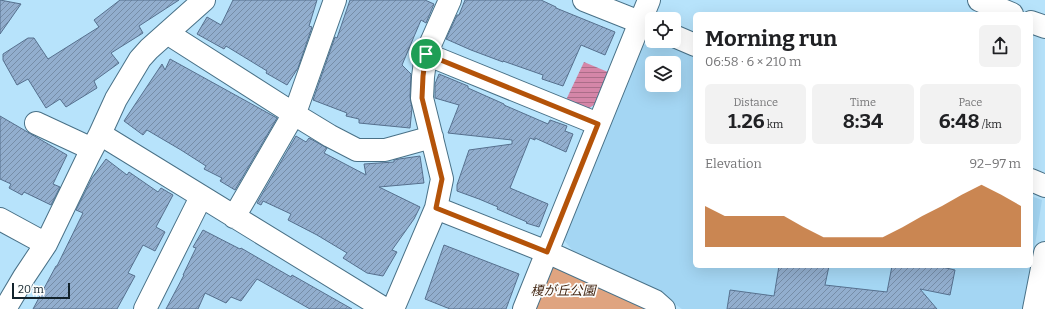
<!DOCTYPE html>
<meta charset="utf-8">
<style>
:root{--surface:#fff;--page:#f2f2f2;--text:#202124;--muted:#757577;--accent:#b45309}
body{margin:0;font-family:Bitter,"Noto Sans JP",serif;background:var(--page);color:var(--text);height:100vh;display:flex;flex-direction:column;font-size:15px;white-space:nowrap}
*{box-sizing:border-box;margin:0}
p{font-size:13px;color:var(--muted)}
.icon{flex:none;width:22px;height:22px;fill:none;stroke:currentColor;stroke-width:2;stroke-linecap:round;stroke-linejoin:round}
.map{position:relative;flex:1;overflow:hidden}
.details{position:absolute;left:693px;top:12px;width:340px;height:256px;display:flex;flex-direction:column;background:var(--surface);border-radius:6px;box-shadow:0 4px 16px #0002}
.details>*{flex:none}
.fabs{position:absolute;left:645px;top:12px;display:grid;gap:8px}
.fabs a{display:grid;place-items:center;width:36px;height:36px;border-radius:6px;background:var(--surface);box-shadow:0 4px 16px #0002;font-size:20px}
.scale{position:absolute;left:12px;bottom:10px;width:58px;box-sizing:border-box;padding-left:4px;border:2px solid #12232c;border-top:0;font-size:11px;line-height:14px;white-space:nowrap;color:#12232c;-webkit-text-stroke:3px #fcfdfc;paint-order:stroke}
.pin{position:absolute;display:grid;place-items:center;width:34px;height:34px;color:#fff;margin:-17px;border:2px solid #fff;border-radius:50%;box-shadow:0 1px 4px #0007}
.round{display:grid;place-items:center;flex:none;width:42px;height:42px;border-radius:6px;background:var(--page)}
.head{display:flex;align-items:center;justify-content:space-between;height:68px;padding:0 12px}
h1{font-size:22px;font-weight:700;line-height:30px}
.stats{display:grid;grid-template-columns:repeat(3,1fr);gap:6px;height:68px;padding:4px 12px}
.stats div{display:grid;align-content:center;border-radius:6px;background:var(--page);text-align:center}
.stats b{font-size:20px;font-weight:700}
.stats small{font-size:11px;font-weight:400}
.stats p{font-size:11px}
.chart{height:112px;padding:8px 12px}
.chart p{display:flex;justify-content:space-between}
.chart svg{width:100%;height:72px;margin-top:4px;fill:var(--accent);opacity:.7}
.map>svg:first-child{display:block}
.built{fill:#a4d6f3;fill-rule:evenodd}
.park{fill:#dfa480}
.water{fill:url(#water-rules)}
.building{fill:url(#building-hatch);stroke:#56708e}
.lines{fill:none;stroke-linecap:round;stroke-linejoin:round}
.minor-casing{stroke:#497187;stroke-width:24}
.tertiary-casing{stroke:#497187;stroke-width:24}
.minor{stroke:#fff;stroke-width:22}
.tertiary{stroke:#fff;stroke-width:22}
.route-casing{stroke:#fff;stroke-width:8}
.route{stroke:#b45309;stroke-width:5}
.labels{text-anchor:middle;stroke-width:3.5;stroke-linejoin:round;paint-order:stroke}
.park-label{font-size:13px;font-style:italic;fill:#432612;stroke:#fcfdfc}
</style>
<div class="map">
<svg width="1045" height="309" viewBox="0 0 1045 309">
<defs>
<pattern id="water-rules" width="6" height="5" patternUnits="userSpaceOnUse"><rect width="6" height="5" fill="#d586a8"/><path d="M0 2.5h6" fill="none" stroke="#ab6d89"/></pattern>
<pattern id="building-hatch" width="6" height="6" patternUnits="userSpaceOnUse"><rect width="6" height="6" fill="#92aece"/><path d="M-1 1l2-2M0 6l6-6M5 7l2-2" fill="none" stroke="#768da7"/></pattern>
</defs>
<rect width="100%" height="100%" fill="#b7e3fb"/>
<!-- built -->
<path class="built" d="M652 40 664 41 695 54V266H1031V196L1042 200 1025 309H682L651 287 577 256 563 239 642 46ZM652 63H674V85H652Z"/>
<!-- park -->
<path class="park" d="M553 267 629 298 644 309H535Z"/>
<!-- water -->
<path class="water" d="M584 62 608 72 594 105 586 110 566 100Z"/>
<!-- building -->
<path class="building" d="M0 0 21 4 0 34Z
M120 0H179L139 26 143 33 111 53 119 63 94 81 97 88 66 107 60 99 46 108 28 79 17 85 3 60V54L28 38H34L48 59 99 27 94 20Z
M233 0H317L309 26 312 27 298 68 287 85 266 73 267 71 226 46 224 49 197 34 207 17 221 25Z
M350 0H425L434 4 426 23 421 20 402 65 411 74 410 97 412 108 410 128 359 123V119L346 116 347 113 313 100 335 37 337 38Z
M465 0H541L556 7V8L615 32 605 55 581 45 563 86 542 79 543 75 503 61V62L471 50 446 39 457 15H459Z
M170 59 277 118 235 190 220 181 222 178 204 169 206 166 181 150 147 130 143 135 124 121 162 64 165 70Z
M439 74 468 86V88L504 104V105L548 124 550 120 567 126 565 131 573 134 566 152 535 138V140L530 138 510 188 548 204 539 227 526 223 527 222 497 209 498 207 479 199 457 191V185L469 150 512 144V140L448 133 459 105 435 98V84Z
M0 116 67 155 53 184 60 187 51 205 24 192 22 195 9 188 11 184 0 179Z
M296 136 306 142 309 138 327 148 324 153 366 175 364 164 394 162V160L399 159 420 156 424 183 379 187 420 207 414 219 392 250 397 252 383 276 367 273 343 258 347 253 317 235 288 220 291 214 263 201 261 205 257 203Z
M106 159 127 175 129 172 158 192 161 188 173 195 156 227 165 232 155 251 143 245 128 273 135 276 117 309H33L56 266H57L83 213 76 210 92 178Z
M203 230 240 249 241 248 291 277 292 275 352 309H310L257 279 241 301 231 297 226 303 205 293 198 309H166L184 275H183L196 248 193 247Z
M444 245 519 274 506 309H450L425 299Z
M779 266H829L825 285 887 292 892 266H937L955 270 950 295 920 289 937 309H727L730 290 774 296Z"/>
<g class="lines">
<!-- minor casing -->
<g class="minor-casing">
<path id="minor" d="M584 0 652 27
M167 33 294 114 330 136 357 150H385L432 137
M674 36 695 45
M426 54 598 124
M36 123 92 149
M100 134 385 309
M1031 180 1045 186
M436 208 547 252
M234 217 296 110 335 0
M0 219 46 244
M5 309 24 277 46 244 88 157 100 134 116 99 140 59 149 49 204 0
M145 309 201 197
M393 309 436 208 442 179 422 98 423 77 426 54 450 0
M1034 309 1045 253"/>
</g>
<!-- tertiary casing -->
<g class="tertiary-casing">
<path id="tertiary" d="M979 0 1012 14
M1031 22 1045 27
M547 252 649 0
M524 309 547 252 655 301 664 309"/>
</g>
<!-- minor -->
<use href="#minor" class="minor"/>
<!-- tertiary -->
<use href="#tertiary" class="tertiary"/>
</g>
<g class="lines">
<!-- route casing -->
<g class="route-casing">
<path id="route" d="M426 54 598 124 547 252 436 208 442 179 422 98 423 76Z"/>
</g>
<!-- route -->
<use href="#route" class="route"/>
</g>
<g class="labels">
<!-- park labels -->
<g class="park-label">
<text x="563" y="295">榎が丘公園</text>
</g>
</g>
</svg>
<div class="fabs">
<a><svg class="icon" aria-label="locate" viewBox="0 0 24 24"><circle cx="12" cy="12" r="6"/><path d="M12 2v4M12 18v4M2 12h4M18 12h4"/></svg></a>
<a><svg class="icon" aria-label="layers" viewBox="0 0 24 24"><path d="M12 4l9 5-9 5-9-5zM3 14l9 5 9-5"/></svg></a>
</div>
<div class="scale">20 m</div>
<div class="pin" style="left:426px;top:54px;background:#1e9e55"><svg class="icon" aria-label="arrive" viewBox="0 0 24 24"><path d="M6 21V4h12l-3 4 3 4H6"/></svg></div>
<section class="details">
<div class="head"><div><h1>Morning run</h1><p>06:58 · 6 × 210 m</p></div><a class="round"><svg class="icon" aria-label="share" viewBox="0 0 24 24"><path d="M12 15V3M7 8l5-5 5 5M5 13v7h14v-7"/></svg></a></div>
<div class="stats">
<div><p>Distance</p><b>1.26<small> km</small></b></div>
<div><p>Time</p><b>8:34</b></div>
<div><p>Pace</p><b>6:48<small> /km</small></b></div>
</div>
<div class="chart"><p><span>Elevation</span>92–97 m</p>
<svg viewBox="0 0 160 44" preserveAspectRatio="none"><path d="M0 44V19L10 25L20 25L30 25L40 25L50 32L60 38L70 38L80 38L90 38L100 32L110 25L120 19L130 12L140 6L150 12L160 19V44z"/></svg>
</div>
</section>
</div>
